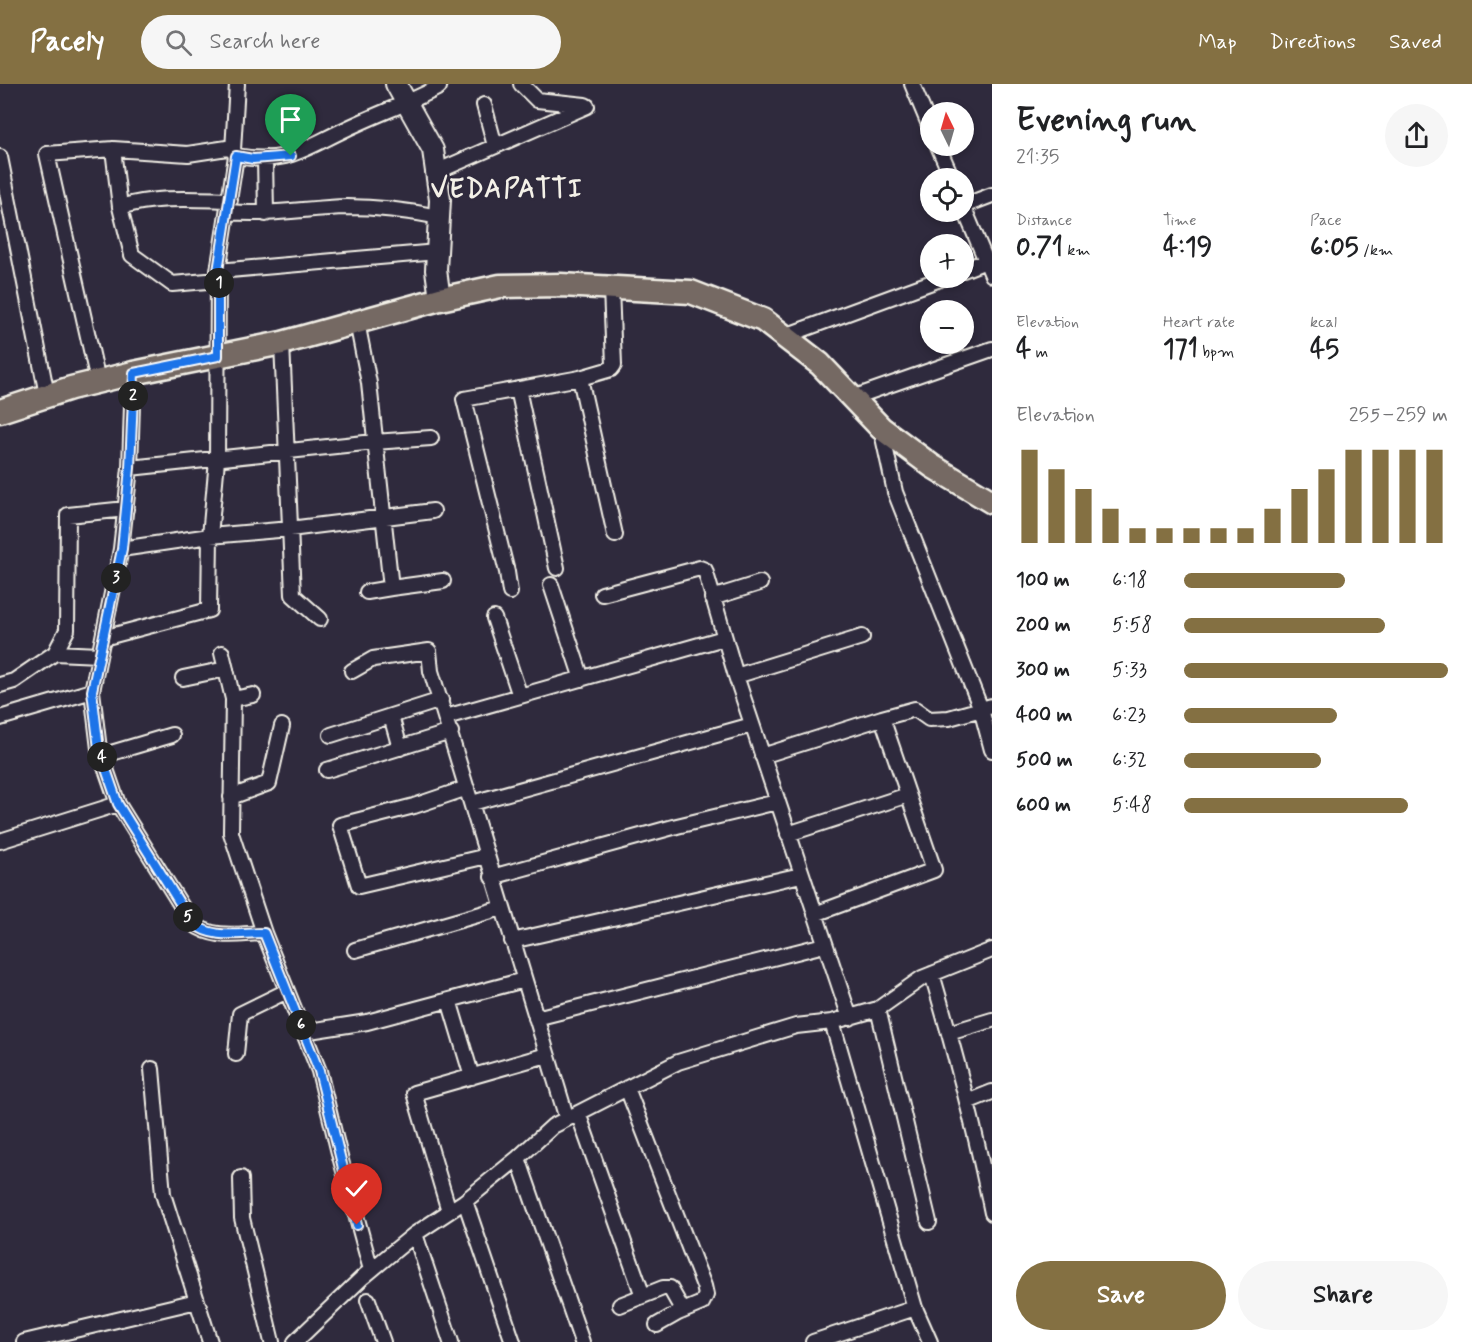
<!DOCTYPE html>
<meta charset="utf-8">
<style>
:root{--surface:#fff;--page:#f6f6f6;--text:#202124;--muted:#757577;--accent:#847042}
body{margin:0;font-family:Mynerve,sans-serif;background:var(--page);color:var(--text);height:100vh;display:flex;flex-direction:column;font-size:22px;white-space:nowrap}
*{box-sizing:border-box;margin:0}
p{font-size:20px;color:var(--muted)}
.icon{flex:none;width:33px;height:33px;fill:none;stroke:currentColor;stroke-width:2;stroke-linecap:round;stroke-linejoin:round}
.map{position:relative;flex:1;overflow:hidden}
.drawer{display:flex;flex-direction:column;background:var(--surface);width:480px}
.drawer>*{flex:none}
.needle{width:39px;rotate:355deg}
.buttons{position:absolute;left:920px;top:18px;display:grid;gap:12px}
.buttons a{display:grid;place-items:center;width:54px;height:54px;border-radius:50%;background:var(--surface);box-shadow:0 3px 9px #0003;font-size:30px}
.pin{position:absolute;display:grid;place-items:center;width:51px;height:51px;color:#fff;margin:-62px -26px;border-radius:50% 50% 50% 0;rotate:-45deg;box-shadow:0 0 6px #0007}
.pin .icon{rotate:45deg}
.km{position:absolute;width:30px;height:30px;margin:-15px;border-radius:50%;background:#222;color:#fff;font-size:16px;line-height:30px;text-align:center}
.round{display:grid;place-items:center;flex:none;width:63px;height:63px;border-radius:32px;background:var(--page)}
.overview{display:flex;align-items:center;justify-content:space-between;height:102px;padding:0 24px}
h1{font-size:33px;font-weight:700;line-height:45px}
.stats{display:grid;grid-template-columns:repeat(3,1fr);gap:9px;height:102px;padding:6px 24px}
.stats div{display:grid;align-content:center}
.stats b{font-size:26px;font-weight:700}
.stats small{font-size:16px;font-weight:400}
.stats p{font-size:16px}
.chart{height:168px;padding:12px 24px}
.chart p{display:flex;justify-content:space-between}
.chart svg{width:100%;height:108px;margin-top:6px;stroke:var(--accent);stroke-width:6}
.button{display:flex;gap:12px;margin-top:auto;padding:12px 24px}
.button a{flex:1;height:69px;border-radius:36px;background:var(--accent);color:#fff;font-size:24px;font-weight:700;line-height:69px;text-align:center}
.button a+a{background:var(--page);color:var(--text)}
ul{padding:0 24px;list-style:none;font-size:20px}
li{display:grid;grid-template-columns:96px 72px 1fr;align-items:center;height:45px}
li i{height:15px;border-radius:8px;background:var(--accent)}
header{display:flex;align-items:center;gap:36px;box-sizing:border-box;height:84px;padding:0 30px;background:var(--accent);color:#fff}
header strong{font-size:28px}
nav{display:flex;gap:33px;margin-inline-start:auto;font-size:21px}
.search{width:420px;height:54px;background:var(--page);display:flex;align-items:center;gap:15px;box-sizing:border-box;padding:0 21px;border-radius:33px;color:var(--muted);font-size:22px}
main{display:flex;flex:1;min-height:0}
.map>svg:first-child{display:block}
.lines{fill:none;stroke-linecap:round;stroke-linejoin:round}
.street-casing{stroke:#f4f1e8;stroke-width:18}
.secondary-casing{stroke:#f4f1e8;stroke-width:24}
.primary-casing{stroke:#f4f1e8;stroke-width:27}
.street{stroke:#2f2a3d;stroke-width:14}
.secondary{stroke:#2f2a3d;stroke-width:20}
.primary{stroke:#756964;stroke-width:22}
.route-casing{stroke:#fff;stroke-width:12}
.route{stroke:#1a73e8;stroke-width:8}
.labels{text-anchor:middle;stroke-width:5;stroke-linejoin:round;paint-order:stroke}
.district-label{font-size:26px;font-weight:bold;letter-spacing:1.5px;fill:#f4f1e8;stroke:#2f2a3d}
</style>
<header>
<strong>Pacely</strong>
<div class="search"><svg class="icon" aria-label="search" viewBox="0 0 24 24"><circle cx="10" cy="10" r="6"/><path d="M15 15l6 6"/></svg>Search here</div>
<nav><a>Map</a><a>Directions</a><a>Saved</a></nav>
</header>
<main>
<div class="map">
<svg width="992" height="1258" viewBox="0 0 992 1258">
<rect width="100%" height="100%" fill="#2f2a3d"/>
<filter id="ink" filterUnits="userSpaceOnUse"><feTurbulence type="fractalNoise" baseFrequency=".0167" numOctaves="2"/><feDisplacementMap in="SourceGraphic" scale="12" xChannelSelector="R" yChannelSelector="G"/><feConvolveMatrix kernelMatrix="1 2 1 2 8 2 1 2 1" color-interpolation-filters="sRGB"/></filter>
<g filter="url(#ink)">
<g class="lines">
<!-- street casing -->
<g class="street-casing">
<path id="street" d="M521 0 537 16 585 21
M912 0 930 43
M484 21 495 62
M938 62 952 94
M113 65 120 123 132 171 172 200 219 196
M233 66 237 0
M0 73 47 311
M265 74 266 130
M436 88 587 22
M992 111 963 122 992 191
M120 123C156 112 192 115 230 116
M228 128C270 132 306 124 347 123 378 123 409 127 439 133
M963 186 986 177
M218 187 437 168
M357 238 369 299 391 504 443 497
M785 252 943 194
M282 259 293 511 320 535
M133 289 130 384 121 465 92 607 99 665 118 720 192 839C214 856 238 850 264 849L231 749 233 615 222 569
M580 294 615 451
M98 297 47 70 113 65 188 70 227 64 233 66 236 72C287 81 303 65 346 45 377 30 409 19 439 3
M518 305 557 484
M852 314 992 265
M881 344 895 408 981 625 992 666
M130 384 374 358 431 354
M121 465 210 452 290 445 433 427
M551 501 582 595
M367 508 391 504
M510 508 507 488 464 315 580 294 611 285 614 281 611 204
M602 510 700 484 705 486 736 592 850 934
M712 514 760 499
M494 534 520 612
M103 554 209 526 210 452 217 376 218 187 236 72
M55 569 99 571
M352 587 373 575 429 567 431 587 567 1035
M736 592 862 553
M183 594 226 585
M0 601 14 597 55 569 67 546 68 431 126 425
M233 615 253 611
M391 632 400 664
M446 633 724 554
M0 634 92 607
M331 651 441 616
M101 672 172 651
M762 672 882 634
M327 686 451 648
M467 704 414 722 340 741 359 802 487 772
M231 713 269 699 282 642
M472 719 752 641
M788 750 908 711
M0 757 118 720
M492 793 677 742 777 718
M815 830 934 786 882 634 915 625 929 635 949 634 992 622
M264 849 319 987 339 1069 371 1186
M512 857 801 791
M355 866 502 824
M932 890C955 968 976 1048 992 1129
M449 916 472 993
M878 925 929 1138
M536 934 824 861
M832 938 915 1224 930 1258
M303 948 367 938 524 896
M949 949 992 936
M236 970 240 930 287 907
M152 985 163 1110 210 1258
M627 1004 704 1202 706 1211 702 1219 678 1229 657 1241
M967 1018 992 1008
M578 1029 643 1212
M518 1074 582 1258
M241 1094 242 1134 272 1258
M465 1117 513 1258
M449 1127 414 1009 547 971
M415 1150 451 1258
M368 1216 383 1258
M620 1221 663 1204H670L683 1227
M24 1258 197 1217
M295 1258 363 1193 393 1168 415 1150 465 1117 518 1074 553 1042 678 978 796 942 832 938 878 925 922 894 992 866
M813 1258 915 1224"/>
</g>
<!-- secondary casing -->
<g class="secondary-casing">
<path id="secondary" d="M396 0 433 66 440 116 436 186 440 215"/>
</g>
<!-- primary casing -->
<g class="primary-casing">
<path id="primary" d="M0 327 71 304 133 289 282 259 440 215 500 202 561 201 691 208 763 236 820 280 881 344 932 382 992 418"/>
</g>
<!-- street -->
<use href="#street" class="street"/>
<!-- secondary -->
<use href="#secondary" class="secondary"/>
<!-- primary -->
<use href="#primary" class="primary"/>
</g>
</g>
<g class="lines" filter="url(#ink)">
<!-- route casing -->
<g class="route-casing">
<path id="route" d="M291 72 253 75 236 72 218 187V272L134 289 130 384 122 465 92 607 99 665 118 720 192 839C214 856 238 849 264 849L319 987 357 1141"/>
</g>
<!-- route -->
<use href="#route" class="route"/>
</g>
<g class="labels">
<!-- district labels -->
<g class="district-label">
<text x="507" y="113">VEDAPATTI</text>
</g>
</g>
</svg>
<div class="buttons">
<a><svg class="needle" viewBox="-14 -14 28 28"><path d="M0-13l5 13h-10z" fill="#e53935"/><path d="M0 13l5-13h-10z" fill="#757577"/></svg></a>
<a><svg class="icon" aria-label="locate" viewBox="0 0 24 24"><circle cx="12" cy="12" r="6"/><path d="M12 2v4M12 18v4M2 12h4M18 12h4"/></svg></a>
<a>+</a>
<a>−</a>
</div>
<div class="pin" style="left:291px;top:72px;background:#1e9e55"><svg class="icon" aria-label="arrive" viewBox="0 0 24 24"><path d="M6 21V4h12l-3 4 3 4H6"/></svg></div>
<div class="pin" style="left:357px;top:1141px;background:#d93025"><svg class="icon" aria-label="check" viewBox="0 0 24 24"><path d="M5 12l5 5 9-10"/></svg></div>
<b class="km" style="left:219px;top:199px">1</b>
<b class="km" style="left:133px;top:312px">2</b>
<b class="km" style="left:116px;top:494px">3</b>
<b class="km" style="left:102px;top:673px">4</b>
<b class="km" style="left:188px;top:833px">5</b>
<b class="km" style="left:301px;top:941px">6</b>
</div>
<section class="drawer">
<div class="overview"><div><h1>Evening run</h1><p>21:35</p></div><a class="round"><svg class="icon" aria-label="share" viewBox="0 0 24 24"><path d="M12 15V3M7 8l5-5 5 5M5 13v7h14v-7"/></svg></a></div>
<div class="stats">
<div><p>Distance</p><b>0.71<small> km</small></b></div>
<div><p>Time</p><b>4:19</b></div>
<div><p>Pace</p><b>6:05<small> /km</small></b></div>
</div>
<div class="stats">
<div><p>Elevation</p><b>4<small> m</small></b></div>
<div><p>Heart rate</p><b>171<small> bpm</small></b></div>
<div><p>kcal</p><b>45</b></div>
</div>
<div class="chart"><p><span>Elevation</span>255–259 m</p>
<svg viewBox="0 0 160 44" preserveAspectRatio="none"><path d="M5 44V6M15 44V14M25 44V22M35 44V30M45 44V38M55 44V38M65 44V38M75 44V38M85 44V38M95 44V30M105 44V22M115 44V14M125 44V6M135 44V6M145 44V6M155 44V6"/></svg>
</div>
<ul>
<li><b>100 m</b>6:18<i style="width:61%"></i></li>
<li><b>200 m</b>5:58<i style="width:76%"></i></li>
<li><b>300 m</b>5:33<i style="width:100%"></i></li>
<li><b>400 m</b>6:23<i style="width:58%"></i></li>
<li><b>500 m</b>6:32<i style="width:52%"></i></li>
<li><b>600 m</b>5:48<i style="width:85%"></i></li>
</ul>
<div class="button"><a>Save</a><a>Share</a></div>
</section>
</main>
